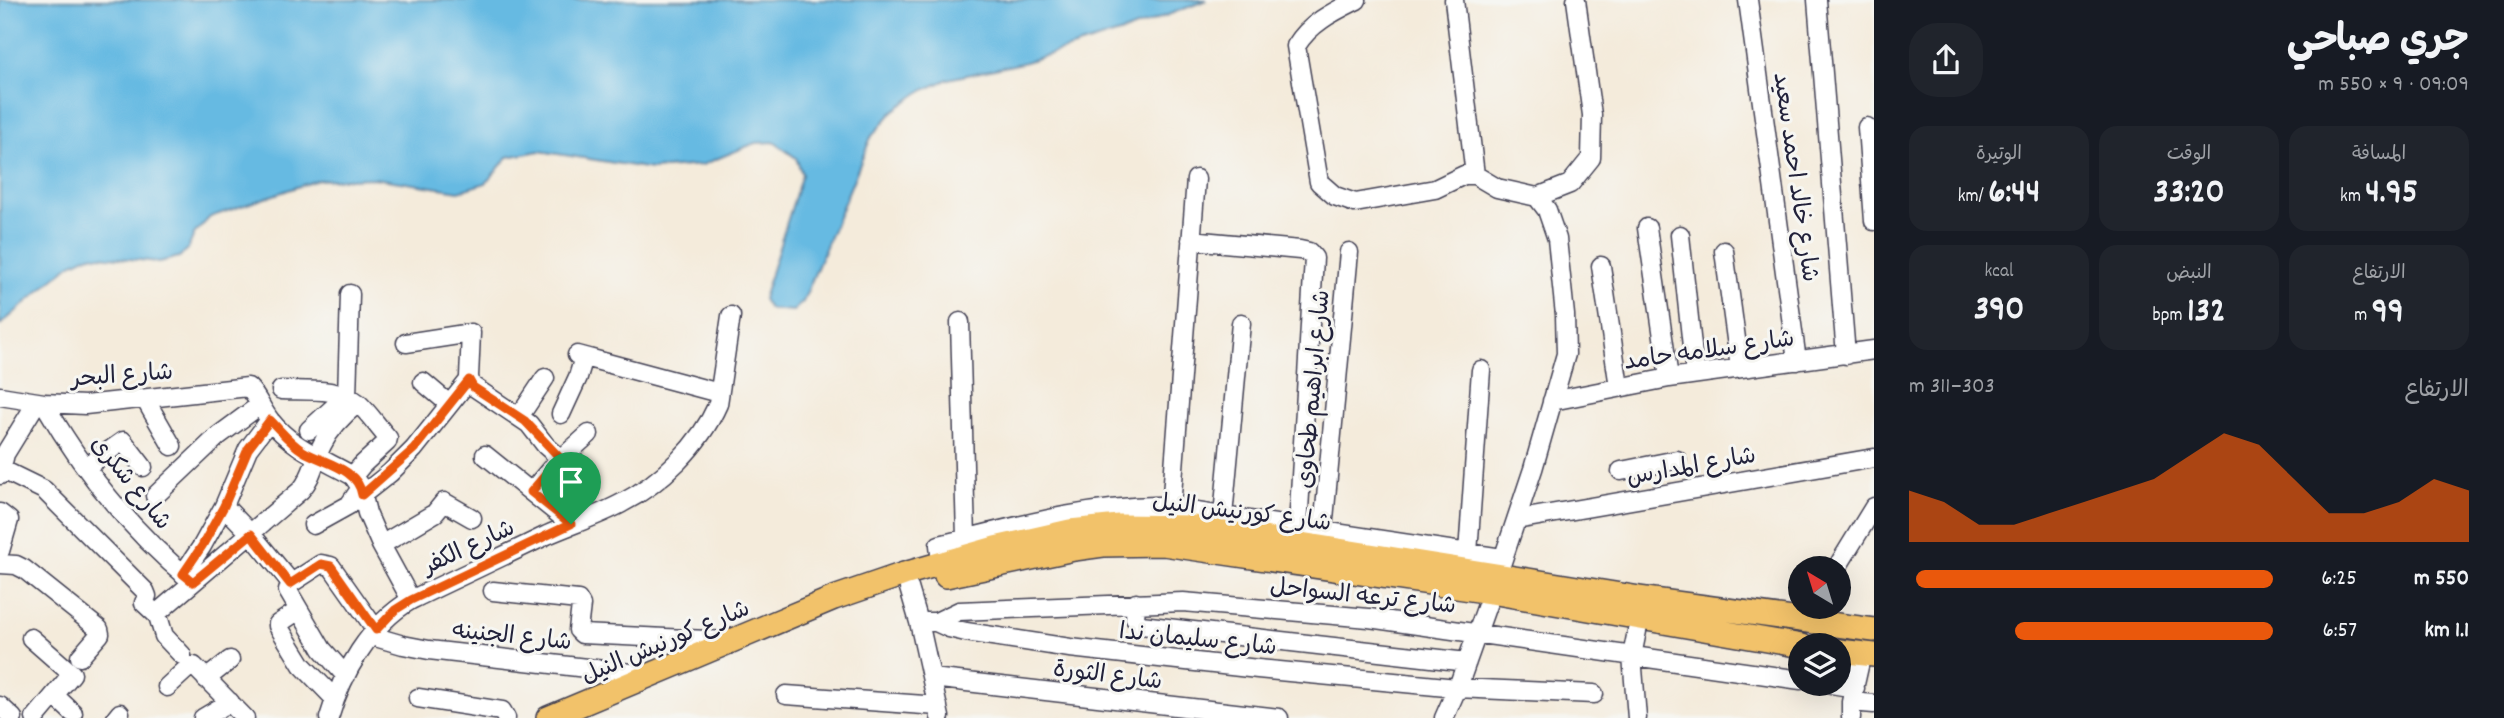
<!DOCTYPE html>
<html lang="ar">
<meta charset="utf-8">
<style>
:root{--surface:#171b24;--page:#20242c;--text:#f1f3f6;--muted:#9ea1a6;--accent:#ea580c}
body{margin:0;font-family:Dekko,"Playpen Sans Arabic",sans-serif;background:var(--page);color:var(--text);direction:rtl;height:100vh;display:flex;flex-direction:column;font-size:26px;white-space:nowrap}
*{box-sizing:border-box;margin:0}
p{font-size:23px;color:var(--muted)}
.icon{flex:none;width:38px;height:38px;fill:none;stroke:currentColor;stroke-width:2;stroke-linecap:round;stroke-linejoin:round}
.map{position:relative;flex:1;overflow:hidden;direction:ltr}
.side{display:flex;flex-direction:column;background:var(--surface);width:630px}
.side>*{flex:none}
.needle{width:46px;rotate:322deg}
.tools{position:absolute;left:1788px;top:556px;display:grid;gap:14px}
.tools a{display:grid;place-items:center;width:63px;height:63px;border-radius:50%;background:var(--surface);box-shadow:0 7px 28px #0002;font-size:35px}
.pin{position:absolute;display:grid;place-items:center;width:60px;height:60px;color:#fff;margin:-72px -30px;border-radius:50% 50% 50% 0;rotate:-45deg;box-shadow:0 0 7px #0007}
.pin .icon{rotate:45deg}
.round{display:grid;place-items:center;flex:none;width:74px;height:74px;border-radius:28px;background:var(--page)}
.headline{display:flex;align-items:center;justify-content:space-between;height:119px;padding:0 35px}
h1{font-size:38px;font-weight:700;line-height:52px}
.stats{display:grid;grid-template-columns:repeat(3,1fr);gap:10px;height:119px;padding:7px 35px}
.stats div{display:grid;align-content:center;border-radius:18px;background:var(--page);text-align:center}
.stats b{font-size:35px;font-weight:700}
.stats small{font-size:19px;font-weight:400}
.stats p{font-size:19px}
.chart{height:196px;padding:14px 35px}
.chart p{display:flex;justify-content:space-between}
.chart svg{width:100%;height:126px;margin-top:7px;fill:var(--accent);opacity:.7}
ul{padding:0 35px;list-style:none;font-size:23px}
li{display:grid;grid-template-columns:112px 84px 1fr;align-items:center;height:52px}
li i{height:18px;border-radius:9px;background:var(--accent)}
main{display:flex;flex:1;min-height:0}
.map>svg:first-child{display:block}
.water{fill:#66bae2;stroke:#446e8e;stroke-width:2}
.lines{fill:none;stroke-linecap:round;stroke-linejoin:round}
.minor-casing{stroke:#424053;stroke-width:21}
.major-casing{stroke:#424053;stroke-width:26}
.minor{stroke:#fff;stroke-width:18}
.major{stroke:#f2c26a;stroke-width:23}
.route-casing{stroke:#fff;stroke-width:14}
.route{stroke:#ea580c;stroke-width:9}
.labels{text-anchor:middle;stroke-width:6;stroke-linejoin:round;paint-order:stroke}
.street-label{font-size:24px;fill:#22223b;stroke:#f6f6f2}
</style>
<main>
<section class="side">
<div class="headline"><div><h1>جري صباحي</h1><p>09:09 · 9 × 550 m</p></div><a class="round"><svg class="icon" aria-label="share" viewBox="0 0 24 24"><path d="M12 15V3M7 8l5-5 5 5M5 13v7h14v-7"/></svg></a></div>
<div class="stats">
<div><p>المسافة</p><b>4.95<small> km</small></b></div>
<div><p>الوقت</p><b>33:20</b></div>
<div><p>الوتيرة</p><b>6:44<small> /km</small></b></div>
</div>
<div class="stats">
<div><p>الارتفاع</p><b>99<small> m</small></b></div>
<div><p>النبض</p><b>132<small> bpm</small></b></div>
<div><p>kcal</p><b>390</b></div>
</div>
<div class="chart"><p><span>الارتفاع</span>303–311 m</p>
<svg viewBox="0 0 160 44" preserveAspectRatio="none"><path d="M0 44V26L10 30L20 38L30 38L40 34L50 30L60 26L70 22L80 14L90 6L100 10L110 22L120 34L130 34L140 30L150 22L160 26V44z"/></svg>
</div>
<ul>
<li><b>550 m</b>6:25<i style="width:98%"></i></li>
<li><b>1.1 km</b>6:57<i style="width:71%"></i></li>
</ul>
</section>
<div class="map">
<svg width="1874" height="718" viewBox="0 0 1874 718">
<rect width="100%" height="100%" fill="#f6f6f2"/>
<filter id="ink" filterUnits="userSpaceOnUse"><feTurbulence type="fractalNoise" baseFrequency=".0143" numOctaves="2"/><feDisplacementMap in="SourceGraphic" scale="14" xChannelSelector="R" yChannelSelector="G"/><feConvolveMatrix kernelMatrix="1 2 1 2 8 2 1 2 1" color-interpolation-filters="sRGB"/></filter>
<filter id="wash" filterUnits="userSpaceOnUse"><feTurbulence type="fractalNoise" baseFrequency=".00686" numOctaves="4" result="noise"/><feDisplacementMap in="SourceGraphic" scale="28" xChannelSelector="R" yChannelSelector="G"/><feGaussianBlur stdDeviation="1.57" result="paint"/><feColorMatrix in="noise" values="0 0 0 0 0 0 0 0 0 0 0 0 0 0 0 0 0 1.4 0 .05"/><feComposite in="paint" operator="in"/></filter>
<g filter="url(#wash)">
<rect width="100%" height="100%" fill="#f4ebdb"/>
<!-- water -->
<path class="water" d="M0 0H1207L1126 31 1022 63 948 79 920 92 893 111 871 137 803 302 793 311 769 309 763 299 802 174 796 158 774 142 755 143 702 165 652 169 539 151 508 157 486 183 459 191 374 178 317 180 210 217 194 234 188 249 179 257 159 262 90 255 71 264 0 325Z"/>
</g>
<g filter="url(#ink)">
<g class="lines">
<!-- minor casing -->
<g class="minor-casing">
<path id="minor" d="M1357 0C1333 12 1310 23 1296 46L1319 182 1335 196 1355 203 1435 189 1464 175H1475L1497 188 1537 197 1547 210 1557 239 1565 315 1566 354 1533 469 1498 574 1459 684 1444 718
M1454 0 1475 175
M1748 0 1797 361
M1817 0 1846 355
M1867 127 1874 221
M1537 197 1570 184 1591 158 1592 115 1576 0
M1647 228 1669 378
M1680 235 1695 374
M1191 240 1300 250 1309 252 1314 258 1298 527
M1724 251 1740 368
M1601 266 1619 387
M960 322 966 538
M406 343 471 333 469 377 471 385 529 424 546 446 560 458 531 492
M577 355 719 393
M423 382 449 404
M281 390C305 391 339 387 358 403 369 413 378 427 388 438L387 442 362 465 353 476
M0 396 44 403 85 405 248 387C257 396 262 410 270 420 292 448 323 459 353 476L361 488 367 513 381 545 411 600
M347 397 350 294
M145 399 172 446
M1552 401 1669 378 1874 350
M44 403C83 471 133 533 193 582
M561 414 578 377 584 357
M519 417 545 378
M309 430 346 396
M485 455 571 524
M560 460 589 434
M86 467 123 441 143 467
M1 469 44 490 145 591 147 596 144 603 158 616 164 636 182 655
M1621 471 1677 460
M0 475 5 454 37 402
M362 495 390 473 414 449 469 380
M155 496 218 436 260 405
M224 506 251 534 288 579 290 584 288 591 322 649 346 676
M1171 508 1196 179
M0 513 9 520 0 551
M1223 516 1241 323
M1516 520 1874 458
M313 525 349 505 361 488
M1323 530 1349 252
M381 545 435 513 444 502 472 518
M1468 553 1481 370
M941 562 939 545C1011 528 1082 507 1157 506L1502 558
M0 564 16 565 24 569 99 629 100 634 80 657
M1836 569 1874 507
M183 574 202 546 224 506 248 449 270 420
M290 584 321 564 331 566 376 630
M909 588 919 622 940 717
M493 591 578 600 581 605 578 630 582 634 728 641
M1136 603 1135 619 1141 625 1467 662
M299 610 278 624V626L302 665 335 699
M156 614 301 490C313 476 314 461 322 445 330 428 343 415 358 403
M919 622H936L959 611 1183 602 1369 618 1801 680
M936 622 949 628 966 632 1070 648 1258 669 1457 688 1594 694
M372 636 403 645 429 650 648 675
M31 638 72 674 35 718
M932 678 1279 718
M206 679 230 660
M1831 684 1855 688
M167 687 190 666H194L245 718
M786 695 938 706
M55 696 73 713
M418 698 502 711 506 718
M1851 702 1874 704
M0 706 13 718
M116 718 120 713
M203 718 230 702
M329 718C342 673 370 624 411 600 456 578 502 557 547 535 572 524 598 516 622 503 661 483 700 445 718 404L731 316
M1637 718 1632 656 1640 616
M1851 718V702L1862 653"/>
</g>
<!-- major casing -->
<g class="major-casing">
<path id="major" d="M946 576 1074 549 1103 545 1163 544 1491 592 1802 646
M1839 651 1874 655
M548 718 834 598 904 574 995 548 1070 531 1119 526 1194 527 1640 598 1874 630"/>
</g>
<!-- minor -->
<use href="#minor" class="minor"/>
<!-- major -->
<use href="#major" class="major"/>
</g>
</g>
<g class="lines" filter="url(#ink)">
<!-- route casing -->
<g class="route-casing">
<path id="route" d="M469 380 473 387 525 421 560 458 531 492 571 524 411 600 395 610 376 630 331 566 321 564 290 584 251 534 193 582 183 574 202 546 224 506 248 449 270 420C281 431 290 443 303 451 323 463 358 468 362 495L414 449Z"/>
</g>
<!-- route -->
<use href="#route" class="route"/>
</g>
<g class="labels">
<!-- street labels -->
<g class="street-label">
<text transform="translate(1797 177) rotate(82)" y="8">شارع خالد احمد سعيد</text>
<text transform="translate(1709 349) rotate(-8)" y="8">شارع سلامه حامد</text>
<text transform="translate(122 374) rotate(-4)" y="8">شارع البحر</text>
<text transform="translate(1312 389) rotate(-85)" y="8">شارع ابراهيم طحاوى</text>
<text transform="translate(1691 465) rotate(-10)" y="8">شارع المدارس</text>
<text transform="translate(132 482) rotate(51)" y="8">شارع شكرى</text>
<text transform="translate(1242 511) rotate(7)" y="8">شارع كورنيش النيل</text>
<text transform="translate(468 546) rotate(-25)" y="8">شارع الكفر</text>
<text transform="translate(1363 595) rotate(6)" y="8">شارع ترعه السواحل</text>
<text transform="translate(512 635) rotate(6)" y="8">شارع الجنينه</text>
<text transform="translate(1198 638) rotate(6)" y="8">شارع سليمان ندا</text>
<text transform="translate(665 641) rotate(-23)" y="8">شارع كورنيش النيل</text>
<text transform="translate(1108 674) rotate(7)" y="8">شارع الثورة</text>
</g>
</g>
</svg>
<div class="tools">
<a><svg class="needle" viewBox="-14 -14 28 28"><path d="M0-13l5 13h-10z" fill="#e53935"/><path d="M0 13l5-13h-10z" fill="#9ea1a6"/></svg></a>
<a><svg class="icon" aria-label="layers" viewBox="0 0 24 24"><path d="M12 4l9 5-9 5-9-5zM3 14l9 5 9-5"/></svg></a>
</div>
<div class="pin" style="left:571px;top:524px;background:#1e9e55"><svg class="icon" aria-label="arrive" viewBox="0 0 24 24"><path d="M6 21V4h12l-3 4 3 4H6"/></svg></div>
</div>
</main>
